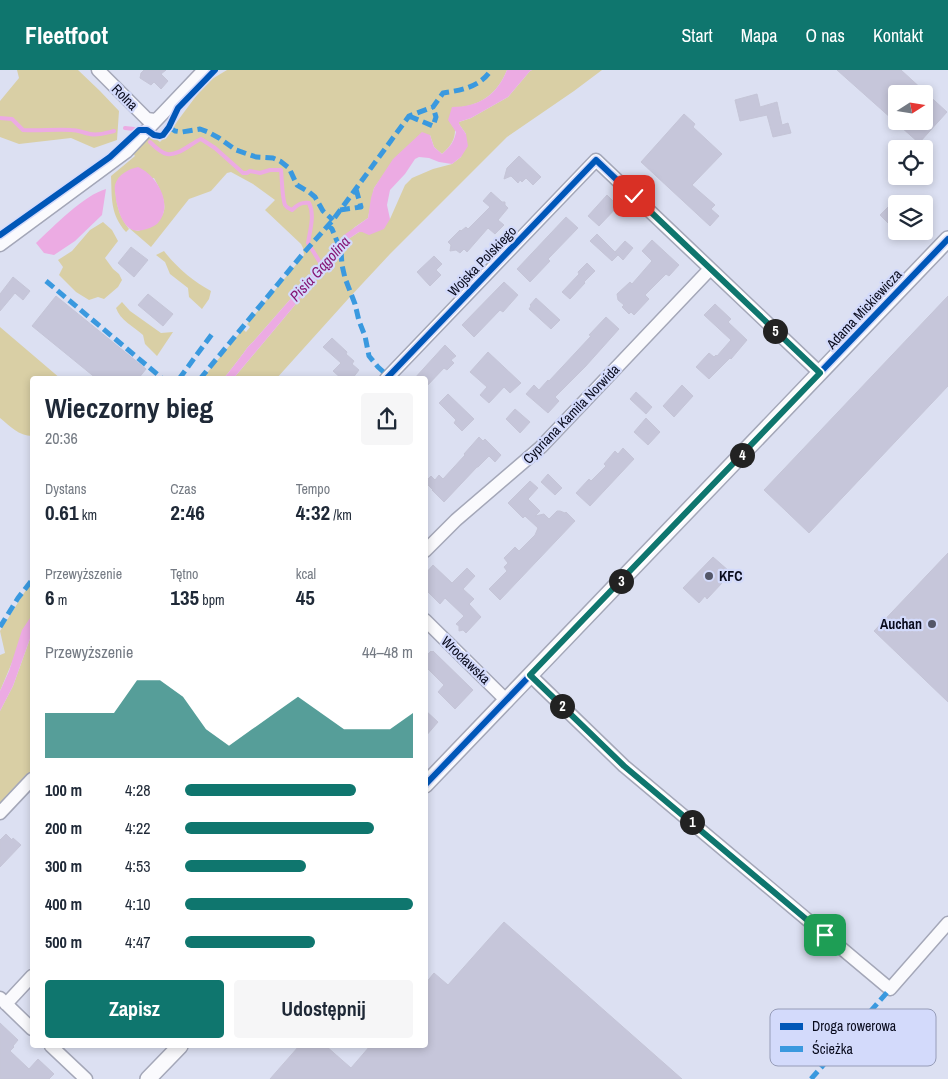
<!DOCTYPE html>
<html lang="pl">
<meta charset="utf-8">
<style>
:root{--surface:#fff;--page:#f6f6f7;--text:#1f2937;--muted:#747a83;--accent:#0f766e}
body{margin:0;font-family:"Archivo Narrow",sans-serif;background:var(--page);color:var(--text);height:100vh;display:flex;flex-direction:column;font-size:19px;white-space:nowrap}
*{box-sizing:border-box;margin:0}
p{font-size:16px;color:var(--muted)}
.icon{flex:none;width:28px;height:28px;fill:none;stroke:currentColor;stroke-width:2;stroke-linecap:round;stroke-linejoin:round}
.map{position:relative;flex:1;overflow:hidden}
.details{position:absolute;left:30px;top:306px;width:398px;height:672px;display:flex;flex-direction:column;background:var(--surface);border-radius:5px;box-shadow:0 2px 8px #0003}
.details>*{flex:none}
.needle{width:32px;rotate:78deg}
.buttons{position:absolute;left:888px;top:15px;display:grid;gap:10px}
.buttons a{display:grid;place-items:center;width:45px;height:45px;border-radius:5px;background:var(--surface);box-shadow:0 2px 8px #0003;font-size:25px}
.pin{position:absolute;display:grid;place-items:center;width:42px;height:42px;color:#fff;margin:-21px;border-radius:10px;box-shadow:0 2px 8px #0006}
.km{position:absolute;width:25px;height:25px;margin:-12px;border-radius:50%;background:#222;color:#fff;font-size:14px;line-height:25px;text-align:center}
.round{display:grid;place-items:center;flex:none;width:52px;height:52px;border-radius:5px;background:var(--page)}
.overview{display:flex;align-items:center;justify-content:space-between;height:85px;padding:0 15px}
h1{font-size:28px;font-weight:800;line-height:38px}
.figures{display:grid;grid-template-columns:repeat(3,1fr);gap:8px;height:85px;padding:5px 15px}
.figures div{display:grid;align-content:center}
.figures b{font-size:21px;font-weight:800}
.figures small{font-size:14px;font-weight:400}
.figures p{font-size:14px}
.chart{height:140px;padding:10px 15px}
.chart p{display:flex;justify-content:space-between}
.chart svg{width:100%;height:90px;margin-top:5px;fill:var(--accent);opacity:.7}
.action{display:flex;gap:10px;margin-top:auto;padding:10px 15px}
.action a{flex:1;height:58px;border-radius:5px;background:var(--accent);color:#fff;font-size:20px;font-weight:800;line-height:58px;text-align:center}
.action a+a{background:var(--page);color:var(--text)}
ul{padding:0 15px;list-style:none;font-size:16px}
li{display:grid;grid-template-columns:80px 60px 1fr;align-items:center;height:38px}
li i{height:12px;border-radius:6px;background:var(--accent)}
header{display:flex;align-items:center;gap:30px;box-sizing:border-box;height:70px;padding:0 25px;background:var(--accent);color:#fff}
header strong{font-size:24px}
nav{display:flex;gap:28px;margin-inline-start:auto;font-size:18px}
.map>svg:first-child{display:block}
.green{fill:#d9cfa5}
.water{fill:#ecabe3}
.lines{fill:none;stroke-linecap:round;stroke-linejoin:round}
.stream{stroke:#ecabe3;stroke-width:4}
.building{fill:#c6c6da;stroke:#c5c5d7;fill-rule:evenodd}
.minor-casing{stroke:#a4a7b8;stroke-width:15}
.tertiary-casing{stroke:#a4a7b8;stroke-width:18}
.minor{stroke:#fafafd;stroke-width:12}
.tertiary{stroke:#fafafd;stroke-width:15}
.quiet{stroke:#3a99df;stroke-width:5;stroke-dasharray:10 5;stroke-linecap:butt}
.cycleway-casing{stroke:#d3dafb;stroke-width:9}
.cycleway{stroke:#0057b8;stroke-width:6}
.route-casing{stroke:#fff;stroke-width:10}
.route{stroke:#0f766e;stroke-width:6}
.poi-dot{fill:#535668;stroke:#d3dafb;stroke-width:2}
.labels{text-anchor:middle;stroke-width:4.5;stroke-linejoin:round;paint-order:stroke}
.street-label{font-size:14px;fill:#090b1d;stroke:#d3dafb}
.poi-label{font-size:14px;font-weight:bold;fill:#090b1d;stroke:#d3dafb;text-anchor:start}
.water-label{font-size:15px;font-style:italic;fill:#851474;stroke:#d3dafb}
.key{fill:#d3dafb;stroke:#969cb8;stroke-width:1}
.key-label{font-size:14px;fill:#090b1d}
</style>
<header>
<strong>Fleetfoot</strong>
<nav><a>Start</a><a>Mapa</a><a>O nas</a><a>Kontakt</a></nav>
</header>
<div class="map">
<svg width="948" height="1009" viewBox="0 0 948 1009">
<rect width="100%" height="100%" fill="#dce0f2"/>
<!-- green -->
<path class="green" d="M17 0H78L100 21 119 41 117 70 94 78 71 68 19 74 0 67V31L19 8Z
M227 0H507C497 25 479 37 452 38 455 59 460 68 442 84L434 77 430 65 384 104 374 118 368 148 355 157 325 188 320 191 315 201 253 272C247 277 246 280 242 285 236 293 230 301 223 309H202L243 259 246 262 250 257 247 254 304 185 303 178 301 174 265 140 275 130 253 114 231 102 227 103 211 121 189 129 151 177 129 158 138 161C145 158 154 154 159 149 171 139 160 119 154 108L115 115C116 133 118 145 129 159L126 162C110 144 112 128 111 106L135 86 133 83 152 65 160 72 176 53 202 18 212 9Z
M532 0H602L574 21 507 67 390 184 349 228 276 309H233L320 205 347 170 359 162 390 149 405 115 412 108 433 99 452 94 461 87 466 64 459 54V52L471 48 508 27 530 1Z
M103 152 112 160 118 171 105 188 113 199 119 204 122 210 118 217 104 229 98 227 89 230 76 222 59 205 63 197 58 190 72 181 90 160Z
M164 181C176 197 194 212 211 221L209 229 202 239 189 227 188 218 170 204 165 192 156 185Z
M122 232 130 241 161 263 173 262 157 286 145 274 143 265C134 257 120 250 116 238Z
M0 257 61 309H32V366C19 366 10 356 0 348Z
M32 513V545L0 621V585L5 583 0 561 26 520Z
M32 563V701L0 734V641L13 616Z"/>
<!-- water -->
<path class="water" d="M507 0H532L530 1 508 27 471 48 459 52V54L466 64 468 76 461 87 452 94 439 92 429 88 419 87 415 89 405 104 390 120 387 135 390 149 384 159 369 165 362 162H359L347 170 320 205 233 309H223C230 301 236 293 242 285 246 280 247 277 253 272L315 201 320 191 325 188 344 165 368 148 371 128 374 118 393 89 422 62 430 65 434 77 442 84C450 77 454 72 456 62L448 50 452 37C479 37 497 25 507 0Z
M138 97C157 105 175 136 157 154 153 157 148 159 143 160 125 165 119 144 116 130 116 126 114 119 115 115 118 104 129 99 138 97Z
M106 119 102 145 75 171 54 185 44 183 36 173C53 157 84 125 106 119Z
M32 545V563L13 616 0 641V621L9 601 22 560Z"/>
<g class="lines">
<!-- stream -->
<path class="stream" d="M0 48 12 49 23 60C39 61 55 59 71 60 78 60 84 63 90 64 99 66 106 63 114 61
M125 58 134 59
M150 72C154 76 161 83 167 84 179 86 191 73 201 69L215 78 243 103H247L250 101 260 103 270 100H281C282 109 282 127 285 135 287 138 288 138 292 140 297 135 301 132 309 133 315 145 310 160 308 173L321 194"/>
</g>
<!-- building -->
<path class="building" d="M144 0H166L161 4 168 11 161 19 154 12 151 15 140 8 141 3Z
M837 0H901L947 42 919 73ZM896 24H924V51H896Z
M757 24 760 37 777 32 782 55 788 53 791 63 773 67 767 45 740 51 735 30Z
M684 44 695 54 693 57 722 84 692 115 715 135 711 139 719 146 710 156 641 92Z
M519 86 541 107 533 115 526 108 522 112 520 110 518 113 511 106 504 109 507 98Z
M491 122 502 132H505V135L508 138 498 150 504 155 495 164 488 158 467 182 464 179 460 183 456 180 450 181 451 175 448 172 460 160 461 161 466 157 468 159 490 137 483 131Z
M607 125 618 136 599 156 588 146Z
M892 133 896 138V150L890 155 880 145Z
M566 147 578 158 548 189 550 191 530 212 517 199Z
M597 164 618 185 612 191 590 171Z
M652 170 679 195 669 206 666 204 645 225 649 229 634 245 631 242 629 244 622 237 624 235 618 230 617 224 630 212 632 214 652 191 642 181Z
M625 171 633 178 623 190 615 182Z
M131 177 148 190 134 207 118 193Z
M434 186 442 194 436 200 441 205 430 216 417 202Z
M587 193 595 201 584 212 585 213 570 229 562 222 579 204 578 202Z
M13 207 30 221 23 230 15 223 0 241V224Z
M504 212 518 225 503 242 500 240 474 267 462 255Z
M148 224 173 244 163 256 138 235Z
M56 226 146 299 138 309H97L32 256Z
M948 226V316L809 463 764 420Z
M536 228 560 250 551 259 529 239 531 236 530 235Z
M715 234 731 249 728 252 747 270 731 289 730 288 709 309 696 297 709 283 714 287 716 285 717 286 731 270 704 245Z
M606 247 619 259 585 297 555 327 559 331 548 343 526 324 534 315 539 320 548 310 549 311 591 266 589 265Z
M332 268 347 282 346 284 354 291 352 294 359 300 352 309H342L333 301 341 293 323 277Z
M445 275 456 286 451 290 454 293 447 300 444 298 425 318V309H414Z
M488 282 521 313 510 323 504 317 489 333 480 325 487 317 470 302Z
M682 315 693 326 674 347 663 336Z
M636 322 652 337 646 344 630 329Z
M448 324 474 349 462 361 454 353 456 350 439 333Z
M515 339 530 352 520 363 506 349Z
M646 348 660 362 648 375 634 362Z
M479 367 483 371 485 369 501 385 495 392 489 386 478 397H477L444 432 432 420H433L425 412 431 406 435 410 439 405 443 409 465 385 464 384Z
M623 378 634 389 590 436 576 423 589 409 591 411 606 396 604 394 615 381 618 384Z
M548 404 562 418 555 425 541 412Z
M530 411 538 418 528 429 540 441 535 446 544 444 549 449 557 441H560L565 443 566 442 575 451 500 530 489 519 507 501 504 497 508 493 504 488 515 477 519 481 535 465 538 458 525 446 523 448 508 433Z
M948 483V632L874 561Z
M713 487 729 501 719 511 722 513 707 529 705 526 699 533 683 518Z
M433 495 452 513 467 498 475 506 463 519 474 529 469 534 481 547 466 563 463 560 459 561V556L456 554 464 546 445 528 440 534 425 519V504Z
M431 581 432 582 433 581 473 620 455 639 438 622 444 615 425 596V587Z
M425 640 438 652 425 667Z
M6 764 12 770 13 768 21 775 0 797V770Z
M504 852 682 1009H270L299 976H326L351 998 370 976H425V914L434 903 448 915Z
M0 953 18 970 13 976 14 977 10 981 29 999 38 989 54 1004 49 1009H0Z"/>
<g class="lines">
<!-- minor casing -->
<g class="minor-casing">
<path id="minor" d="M98 0 147 49 155 50
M0 175 126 82 204 0
M386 309 596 90 820 303
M425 481 456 450 541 377 710 199
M425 550 507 631
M530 605 624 696 890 919 948 853
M0 743 32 709
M0 928 32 959
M6 934 32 906
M51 976 86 1009"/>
</g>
<!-- tertiary casing -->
<g class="tertiary-casing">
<path id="tertiary" d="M425 715 948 169
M148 1009 180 976"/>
</g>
<!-- minor -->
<use href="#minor" class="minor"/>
<!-- tertiary -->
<use href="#tertiary" class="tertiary"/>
<!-- quiet -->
<path class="quiet" d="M409 46 433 56 436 47 433 37
M169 57 175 61 182 62 200 59 208 62 219 68 236 80 256 87 273 88 280 91 289 98 297 115 309 122 315 127 323 141 333 150
M340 140 361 137 356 119
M328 155 332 159 341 181 342 195 345 208 355 234 359 251 365 266 369 286 378 297 388 306
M46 211 163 309
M179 309 212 264
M200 309 301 186 333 150 409 46 433 37 443 23C462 20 480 17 491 0
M0 557 18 528 32 510
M811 1009 890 919"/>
<!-- cycleway casing -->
<g class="cycleway-casing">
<path id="cycleway" d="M0 165 110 87 139 60H147L154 65 160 66 163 65 169 57 178 38 215 0
M386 309 596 90 820 303
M425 715 948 169"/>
</g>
<!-- cycleway -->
<use href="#cycleway" class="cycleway"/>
</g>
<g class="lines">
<!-- route casing -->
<g class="route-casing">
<path id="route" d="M634 126 820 303 530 605 624 696 825 865"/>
</g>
<!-- route -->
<use href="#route" class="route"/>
</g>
<!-- markers -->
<g class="poi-dot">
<circle cx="709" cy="506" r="5"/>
<circle cx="932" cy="554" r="5"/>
</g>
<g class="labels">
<!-- street labels -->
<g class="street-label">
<text transform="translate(125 27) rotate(45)" y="5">Rolna</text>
<text transform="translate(482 191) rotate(-46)" y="5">Wojska Polskiego</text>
<text transform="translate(864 239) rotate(-47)" y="5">Adama Mickiewicza</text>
<text transform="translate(571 344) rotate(-46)" y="5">Cypriana Kamila Norwida</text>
<text transform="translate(466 590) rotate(44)" y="5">Wrocławska</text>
</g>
<!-- poi labels -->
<g class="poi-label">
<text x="719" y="511">KFC</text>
<text x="922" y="559" text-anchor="end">Auchan</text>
</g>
<!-- water labels -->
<g class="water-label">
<text transform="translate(320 199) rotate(-48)" y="5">Pisia Gągolina</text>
</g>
</g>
<!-- legend -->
<rect x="770" y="939" width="166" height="57" rx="8" class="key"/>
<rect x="780" y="953" width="23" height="7" fill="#0057b8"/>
<rect x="780" y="976" width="23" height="6" fill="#3a99df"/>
<g class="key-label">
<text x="812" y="961">Droga rowerowa</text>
<text x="812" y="984">Ścieżka</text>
</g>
</svg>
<div class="buttons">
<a><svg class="needle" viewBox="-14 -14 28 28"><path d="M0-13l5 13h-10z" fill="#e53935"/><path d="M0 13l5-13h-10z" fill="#747a83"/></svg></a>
<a><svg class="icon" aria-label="locate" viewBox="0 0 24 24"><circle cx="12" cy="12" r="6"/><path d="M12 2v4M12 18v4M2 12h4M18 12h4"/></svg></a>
<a><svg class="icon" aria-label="layers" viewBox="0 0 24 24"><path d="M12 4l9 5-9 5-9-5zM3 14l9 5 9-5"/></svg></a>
</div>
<div class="pin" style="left:825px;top:865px;background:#1e9e55"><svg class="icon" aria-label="arrive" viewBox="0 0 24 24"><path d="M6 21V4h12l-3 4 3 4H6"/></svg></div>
<div class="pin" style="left:634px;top:126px;background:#d93025"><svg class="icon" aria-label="check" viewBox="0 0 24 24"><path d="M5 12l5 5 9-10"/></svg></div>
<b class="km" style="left:692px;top:752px">1</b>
<b class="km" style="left:562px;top:636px">2</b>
<b class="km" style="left:621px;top:511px">3</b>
<b class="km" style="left:742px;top:385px">4</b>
<b class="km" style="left:775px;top:261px">5</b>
<section class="details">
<div class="overview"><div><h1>Wieczorny bieg</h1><p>20:36</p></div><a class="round"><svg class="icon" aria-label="share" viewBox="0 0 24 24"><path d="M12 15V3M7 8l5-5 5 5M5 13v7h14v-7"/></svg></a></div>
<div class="figures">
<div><p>Dystans</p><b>0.61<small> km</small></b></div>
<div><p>Czas</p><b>2:46</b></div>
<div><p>Tempo</p><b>4:32<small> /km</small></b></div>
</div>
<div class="figures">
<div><p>Przewyższenie</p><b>6<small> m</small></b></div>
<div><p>Tętno</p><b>135<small> bpm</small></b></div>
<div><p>kcal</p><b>45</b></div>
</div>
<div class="chart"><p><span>Przewyższenie</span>44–48 m</p>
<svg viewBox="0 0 160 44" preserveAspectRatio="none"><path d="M0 44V22L10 22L20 22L30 22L40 6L50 6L60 14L70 30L80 38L90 30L100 22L110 14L120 22L130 30L140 30L150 30L160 22V44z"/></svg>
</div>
<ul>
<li><b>100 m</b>4:28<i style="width:75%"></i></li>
<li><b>200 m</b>4:22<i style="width:83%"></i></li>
<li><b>300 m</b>4:53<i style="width:53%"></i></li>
<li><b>400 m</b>4:10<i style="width:100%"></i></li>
<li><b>500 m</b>4:47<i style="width:57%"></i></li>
</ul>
<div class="action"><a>Zapisz</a><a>Udostępnij</a></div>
</section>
</div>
